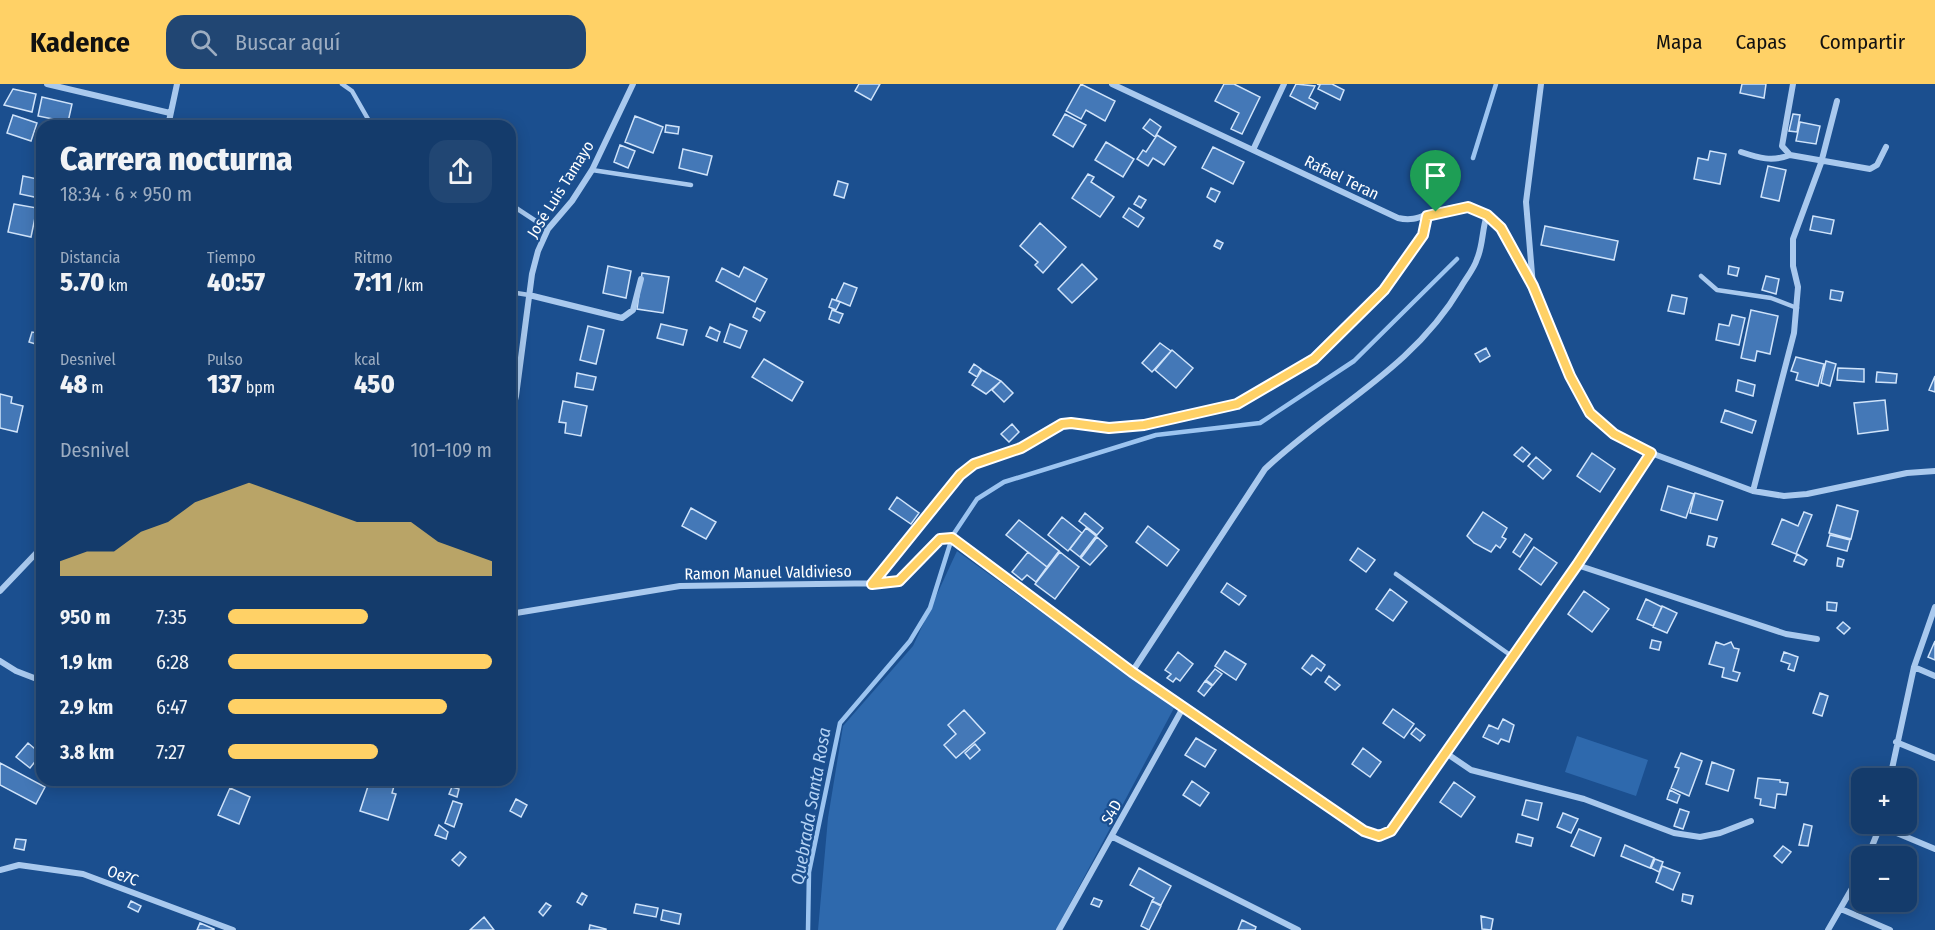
<!DOCTYPE html>
<html lang="es">
<meta charset="utf-8">
<style>
:root{--surface:#143b6b;--page:#214673;--text:#f1f3f6;--muted:#9dadc1;--line:#33557e;--accent:#ffd166}
body{margin:0;font-family:"Fira Sans Condensed",sans-serif;background:var(--page);color:var(--text);height:100vh;display:flex;flex-direction:column;font-size:22px;white-space:nowrap}
*{box-sizing:border-box;margin:0}
p{font-size:20px;color:var(--muted)}
.icon{flex:none;width:33px;height:33px;fill:none;stroke:currentColor;stroke-width:2;stroke-linecap:round;stroke-linejoin:round}
.map{position:relative;flex:1;overflow:hidden}
.panel{position:absolute;left:36px;top:36px;width:480px;height:666px;display:flex;flex-direction:column;background:var(--surface);border-radius:18px;box-shadow:0 3px 15px #0003,0 0 0 2px var(--line)}
.panel>*{flex:none}
.buttons{position:absolute;left:1851px;top:684px;display:grid;gap:12px}
.buttons a{display:grid;place-items:center;width:66px;height:66px;border-radius:12px;background:var(--surface);box-shadow:0 3px 15px #0003,0 0 0 2px var(--line);font-size:30px}
.pin{position:absolute;display:grid;place-items:center;width:51px;height:51px;color:#fff;margin:-62px -26px;border-radius:50% 50% 50% 0;rotate:-45deg;box-shadow:0 0 6px #0007}
.pin .icon{rotate:45deg}
.round{display:grid;place-items:center;flex:none;width:63px;height:63px;border-radius:18px;background:var(--page)}
.headline{display:flex;align-items:center;justify-content:space-between;height:102px;padding:0 24px}
h1{font-size:33px;font-weight:800;line-height:45px}
.stats{display:grid;grid-template-columns:repeat(3,1fr);gap:9px;height:102px;padding:6px 24px}
.stats div{display:grid;align-content:center}
.stats b{font-size:26px;font-weight:800}
.stats small{font-size:16px;font-weight:400}
.stats p{font-size:16px}
.chart{height:168px;padding:12px 24px}
.chart p{display:flex;justify-content:space-between}
.chart svg{width:100%;height:108px;margin-top:6px;fill:var(--accent);opacity:.7}
ul{padding:0 24px;list-style:none;font-size:20px}
li{display:grid;grid-template-columns:96px 72px 1fr;align-items:center;height:45px}
li i{height:15px;border-radius:8px;background:var(--accent)}
header{display:flex;align-items:center;gap:36px;box-sizing:border-box;height:84px;padding:0 30px;background:var(--accent);color:#111}
header strong{font-size:28px}
nav{display:flex;gap:33px;margin-inline-start:auto;font-size:21px}
.search{width:420px;height:54px;background:var(--page);display:flex;align-items:center;gap:15px;box-sizing:border-box;padding:0 21px;border-radius:18px;color:var(--muted);font-size:22px}
.map>svg:first-child{display:block}
.green{fill:#2e69ad}
.lines{fill:none;stroke-linecap:round;stroke-linejoin:round}
.stream{stroke:#9cc4f0;stroke-width:4.5}
.building{fill:#4478b7;stroke:#cfe3fa;stroke-width:1.5}
.lane{stroke:#a9c9ee;stroke-width:4.5}
.street{stroke:#a9c9ee;stroke-width:6}
.route-casing{stroke:#fff;stroke-width:12}
.route{stroke:#ffd166;stroke-width:8}
.labels{text-anchor:middle;stroke-width:4.5;stroke-linejoin:round;paint-order:stroke}
.street-label{font-size:16px;fill:#fff;stroke:#1b4f8f}
.water-label{font-size:18px;font-style:italic;fill:#b5d3f5;stroke:#1b4f8f}
</style>
<header>
<strong>Kadence</strong>
<div class="search"><svg class="icon" aria-label="search" viewBox="0 0 24 24"><circle cx="10" cy="10" r="6"/><path d="M15 15l6 6"/></svg>Buscar aquí</div>
<nav><a>Mapa</a><a>Capas</a><a>Compartir</a></nav>
</header>
<div class="map">
<svg width="1935" height="846" viewBox="0 0 1935 846">
<rect width="100%" height="100%" fill="#1b4f8f"/>
<!-- green -->
<path class="green" d="M957 467 1174 624 1056 846H818L828 734 843 642 913 562Z
M1577 652 1648 676 1636 712 1565 688Z"/>
<g class="lines">
<!-- stream -->
<path class="stream" d="M1473 74 1496 0
M953 451 977 415 1004 398 1156 351 1260 339 1354 277 1457 175
M808 846 809 788 840 639 910 557 930 524 951 457"/>
</g>
<!-- building -->
<path class="building" d="M859 0H880L871 16 855 7Z
M1081 0 1115 17 1105 37 1086 26 1081 35 1066 27Z
M1224 0H1234L1260 13 1242 50 1231 45 1239 29 1215 17Z
M1296 0 1315 2 1309 14 1318 19 1315 25 1290 12Z
M1317 0H1332L1344 6 1340 16 1318 5 1320 1Z
M1742 0H1766L1764 14 1740 9Z
M13 5 36 10 32 28 4 21Z
M42 13 72 20 68 38 38 32Z
M1065 30 1086 41 1073 63 1053 51Z
M1793 30 1800 31 1797 48 1789 47Z
M13 31 37 39 31 57 7 49Z
M635 32 663 43 653 69 625 58Z
M1150 35 1161 43 1155 53 1143 44Z
M1800 38 1820 42 1816 60 1796 57Z
M666 41 679 43 678 50 665 48Z
M1157 51 1176 63 1164 81 1153 74 1148 82 1137 75 1143 66 1146 68Z
M1106 58 1134 75 1123 93 1095 76Z
M620 61 635 67 628 84 614 78Z
M1213 63 1244 78 1233 100 1202 84Z
M683 65 712 72 707 91 679 84Z
M1710 67 1726 70 1720 100 1694 95 1698 74 1708 76Z
M1768 82 1786 86 1779 117 1761 113Z
M1088 90 1094 93 1091 98 1114 113 1100 133 1072 114Z
M23 92 42 96 39 114 20 110Z
M838 97 848 100 844 114 834 111Z
M1211 104 1220 108 1215 118 1207 113Z
M1139 112 1146 116 1141 124 1134 120Z
M14 120 37 124 31 153 8 148Z
M1129 124 1144 134 1138 143 1123 133Z
M1813 132 1834 136 1831 150 1810 146Z
M1040 139 1066 163 1043 189 1035 181 1038 178 1020 162Z
M1545 142 1618 157 1614 176 1541 161Z
M1217 156 1223 159 1220 165 1214 162Z
M1082 180 1097 195 1072 219 1058 205Z
M608 182 631 187 626 214 603 209Z
M1729 182 1739 184 1737 192 1728 190Z
M744 183 767 195 755 218 716 197 722 184 739 193Z
M642 189 669 193 663 229 637 225Z
M1766 192 1779 195 1776 210 1762 206Z
M844 199 857 204 850 222 836 216Z
M1831 206 1843 208 1841 217 1830 215Z
M1672 211 1687 214 1684 230 1668 227Z
M832 215 840 218 836 226 829 223Z
M757 224 765 228 760 237 753 233Z
M832 226 843 230 839 239 829 235Z
M1751 226 1778 232 1770 270 1757 267 1755 277 1741 274Z
M1732 231 1745 234 1739 261 1716 256 1719 240 1729 242Z
M42 232V262L29 258 32 248 37 249Z
M661 240 687 246 683 261 657 254Z
M730 240 747 247 740 264 724 258Z
M588 242 604 246 596 280 580 276Z
M710 243 720 248 717 257 706 252Z
M1160 259 1171 267 1152 288 1142 279Z
M1486 264 1490 272 1480 278 1475 270Z
M1172 266 1193 284 1176 304 1155 286Z
M1796 273 1824 280 1818 302 1796 296 1798 289 1791 287Z
M764 275 803 298 792 317 752 293Z
M1826 277 1836 280 1830 302 1821 299Z
M974 280 981 285 977 293 969 288Z
M1838 284 1864 285V298L1837 296Z
M982 286 1001 297 986 310 972 301Z
M1877 288 1897 290 1896 299 1876 298Z
M577 289 596 293 593 306 575 303Z
M1935 292V308L1929 306Z
M1738 296 1755 301 1753 312 1736 307Z
M1001 297 1013 309 1004 318 992 306Z
M0 310 12 313 11 319 23 322 17 348 0 344Z
M1885 316 1888 346 1858 350 1854 319Z
M563 317 587 322 581 352 565 349 566 339 559 338Z
M1725 326 1756 337 1752 349 1721 338Z
M1012 340 1019 348 1009 358 1001 350Z
M1522 363 1530 370 1523 378 1514 371Z
M1592 369 1615 385 1600 408 1577 392Z
M1536 373 1551 386 1543 395 1528 382Z
M1668 402 1694 410 1686 434 1661 426Z
M1695 409 1723 417 1717 436 1690 429Z
M897 413 919 429 911 440 889 425Z
M1837 421 1858 427 1851 455 1829 449Z
M691 424 716 438 706 455 682 442Z
M1483 428 1507 444 1502 453 1506 455 1500 464 1496 461 1491 468 1474 459 1467 452Z
M1804 428 1812 431 1796 470 1772 460 1782 435 1798 442Z
M1085 429 1103 444 1097 451 1079 437Z
M1062 433 1082 449 1068 467 1048 451Z
M1019 436 1059 467 1047 483 1006 451Z
M1148 442 1179 466 1167 482 1136 458Z
M1086 444 1096 452 1080 473 1070 465Z
M1525 450 1532 455 1520 473 1513 468Z
M1830 451 1850 456 1847 467 1827 462Z
M1709 452 1717 454 1714 463 1707 461Z
M1097 453 1107 462 1090 481 1081 474Z
M1534 463 1557 479 1541 501 1519 485Z
M1358 464 1375 476 1366 488 1350 476Z
M1028 468 1047 483 1036 498 1027 491 1022 496 1012 488Z
M1060 468 1079 483 1055 515 1035 500Z
M1797 470 1807 476 1804 481 1794 477Z
M1838 474 1844 476 1842 483 1837 482Z
M1227 499 1246 512 1239 521 1221 508Z
M1390 505 1407 518 1393 537 1376 525Z
M1584 507 1609 525 1592 548 1568 530Z
M1646 515 1662 523 1653 542 1637 535Z
M1827 518 1837 519 1836 527 1827 526Z
M1662 522 1677 529 1667 549 1653 543Z
M1843 538 1850 544 1844 550 1837 544Z
M1652 556 1661 558 1659 566 1650 564Z
M1935 557V576L1928 573Z
M1716 558 1724 561 1731 558 1734 564 1739 565 1733 587 1740 589 1737 597 1722 593 1724 584 1709 580Z
M1225 567 1246 580 1236 596 1215 582Z
M1178 568 1193 580 1180 597 1176 594 1173 598 1167 594 1171 590 1165 586Z
M1784 568 1798 573 1794 587 1788 585 1790 580 1781 577Z
M1312 571 1325 581 1321 587 1317 584 1311 591 1302 584Z
M1215 585 1222 590 1213 601 1206 596Z
M1329 592 1340 601 1335 606 1325 598Z
M1205 597 1212 602 1204 612 1198 607Z
M1820 609 1828 612 1822 632 1813 629Z
M1393 625 1414 640 1404 654 1383 639Z
M964 626 985 649 956 674 944 661 956 650 948 641Z
M1503 635 1514 641 1509 658 1501 655 1498 660 1483 653 1489 641 1498 645Z
M1416 644 1425 651 1420 657 1411 650Z
M1196 654 1216 666 1205 683 1185 671Z
M28 659 41 670 30 684 16 673Z
M975 660 980 666 970 675 965 669Z
M1363 664 1381 678 1370 693 1352 680Z
M1681 669 1702 677 1689 712 1671 704 1679 684 1675 683Z
M1712 678 1734 686 1728 707 1706 700Z
M0 679 45 703 36 720 0 701Z
M1758 694 1780 696V698L1788 699 1786 711 1777 710 1775 724 1760 721 1761 715 1755 714Z
M237 696H255L252 703Z
M370 696 394 702 392 709 396 710 388 736 360 727Z
M1192 697 1209 709 1200 722 1183 711Z
M1454 698 1475 713 1461 733 1440 718Z
M452 703 459 705 457 713 449 710Z
M230 704 250 713 239 740 218 731Z
M1670 706 1680 711 1677 719 1667 715Z
M516 715 527 721 521 733 510 727Z
M1526 716 1542 719 1538 736 1522 731Z
M453 717 462 720 454 743 445 739Z
M1680 725 1689 728 1683 745 1674 742Z
M1563 729 1578 735 1571 749 1557 743Z
M1804 740 1812 742 1808 762 1799 761Z
M439 741 448 748 446 755 435 751Z
M1579 745 1601 754 1594 772 1571 762Z
M1518 750 1533 754 1531 762 1516 758Z
M16 755 26 756 24 766 14 764Z
M1625 761 1654 774 1650 784 1621 772Z
M1783 762 1791 768 1782 779 1774 772Z
M460 768 466 773 459 782 452 776Z
M1655 775 1663 778 1659 788 1651 784Z
M1662 782 1680 789 1673 806 1656 798Z
M1139 784 1171 802 1161 821 1152 817 1154 814 1130 801Z
M582 809 587 812 582 821 577 818Z
M1683 810 1693 812 1691 820 1682 817Z
M1094 814 1102 817 1099 823 1091 820Z
M131 817 141 822 138 828 128 823Z
M1152 817 1161 822 1149 846 1141 842Z
M546 819 551 822 543 832 539 828Z
M636 820 658 824 656 833 634 829Z
M663 826 681 830 679 840 661 836Z
M1481 832 1493 835 1491 846 1482 845Z
M484 833 494 846H470Z
M1242 836 1256 843 1255 846H1238Z
M200 839 214 845V846H197Z
M590 841 606 845V846H589Z"/>
<g class="lines">
<!-- lane -->
<path class="lane" d="M342 0 352 7 372 42
M592 86 691 101
M510 120 548 145
M1701 192 1717 206 1771 214 1797 224
M510 208 529 211
M1396 490 1513 573"/>
<!-- street -->
<path class="street" d="M47 0 170 29
M1112 0 1398 134C1415 138 1423 131 1439 127 1447 125 1458 122 1467 123 1500 124 1518 175 1531 199
M1541 0 1526 118 1533 202 1570 292 1590 329 1614 350 1651 369 1753 407 1784 412 1807 410 1907 389 1935 387
M168 42 177 0
M1253 66 1284 0
M1741 68C1759 74 1772 78 1790 71L1870 85 1877 81 1886 63
M1790 71 1782 62 1793 0
M529 211 622 234 633 226 641 195
M510 336 516 312 532 190 538 167 548 145 572 117 592 86 633 0
M1753 407 1794 249 1798 203 1793 182V155L1821 79 1837 17
M1577 481 1786 550 1817 555
M872 500 960 391 974 380 1021 364 1061 340 1071 339 1109 344 1144 341 1237 320 1313 275 1385 205 1423 151 1427 132
M0 507 42 463
M510 530 680 502 892 499 904 493 940 455 953 454 1132 588 1363 747 1379 752 1391 747 1577 481 1651 369
M0 577 16 587 42 597
M1914 583 1935 592
M1132 588 1265 385C1332 322 1412 286 1461 203 1466 194 1474 185 1477 175 1483 162 1482 145 1487 131
M1896 658 1935 674
M1446 669 1471 686 1584 715 1674 749 1700 753 1720 749 1751 737
M1890 694 1914 583 1935 523
M1880 742 1935 765
M1113 753 1298 846
M1868 772 1881 740
M0 786 19 781 83 790 233 846
M1841 825 1890 846
M1059 846 1184 622
M1828 846 1862 787"/>
</g>
<g class="lines">
<!-- route casing -->
<g class="route-casing">
<path id="route" d="M1468 123 1487 131 1501 144 1533 202 1570 292 1590 329 1614 350 1651 369 1577 481 1391 747 1379 752 1364 747 1132 588 952 454 940 455 899 497 872 500 960 391 974 380 1021 364 1062 340 1071 339 1109 344 1144 341 1237 320 1314 275 1384 206 1423 151 1427 132Z"/>
</g>
<!-- route -->
<use href="#route" class="route"/>
</g>
<g class="labels">
<!-- street labels -->
<g class="street-label">
<text transform="translate(1342 93) rotate(26)" y="6">Rafael Teran</text>
<text transform="translate(560 105) rotate(-58)" y="6">José Luis Tamayo</text>
<text transform="translate(768 488) rotate(-1)" y="6">Ramon Manuel Valdivieso</text>
<text transform="translate(1111 728) rotate(-61)" y="6">S4D</text>
<text transform="translate(123 791) rotate(20)" y="6">Oe7C</text>
</g>
<!-- water labels -->
<g class="water-label">
<text transform="translate(811 722) rotate(-80)" y="6">Quebrada Santa Rosa</text>
</g>
</g>
</svg>
<div class="buttons">
<a>+</a>
<a>−</a>
</div>
<div class="pin" style="left:1436px;top:128px;background:#1e9e55"><svg class="icon" aria-label="arrive" viewBox="0 0 24 24"><path d="M6 21V4h12l-3 4 3 4H6"/></svg></div>
<section class="panel">
<div class="headline"><div><h1>Carrera nocturna</h1><p>18:34 · 6 × 950 m</p></div><a class="round"><svg class="icon" aria-label="share" viewBox="0 0 24 24"><path d="M12 15V3M7 8l5-5 5 5M5 13v7h14v-7"/></svg></a></div>
<div class="stats">
<div><p>Distancia</p><b>5.70<small> km</small></b></div>
<div><p>Tiempo</p><b>40:57</b></div>
<div><p>Ritmo</p><b>7:11<small> /km</small></b></div>
</div>
<div class="stats">
<div><p>Desnivel</p><b>48<small> m</small></b></div>
<div><p>Pulso</p><b>137<small> bpm</small></b></div>
<div><p>kcal</p><b>450</b></div>
</div>
<div class="chart"><p><span>Desnivel</span>101–109 m</p>
<svg viewBox="0 0 160 44" preserveAspectRatio="none"><path d="M0 44V38L10 34L20 34L30 26L40 22L50 14L60 10L70 6L80 10L90 14L100 18L110 22L120 22L130 22L140 30L150 34L160 38V44z"/></svg>
</div>
<ul>
<li><b>950 m</b>7:35<i style="width:53%"></i></li>
<li><b>1.9 km</b>6:28<i style="width:100%"></i></li>
<li><b>2.9 km</b>6:47<i style="width:83%"></i></li>
<li><b>3.8 km</b>7:27<i style="width:57%"></i></li>
</ul>
</section>
</div>
